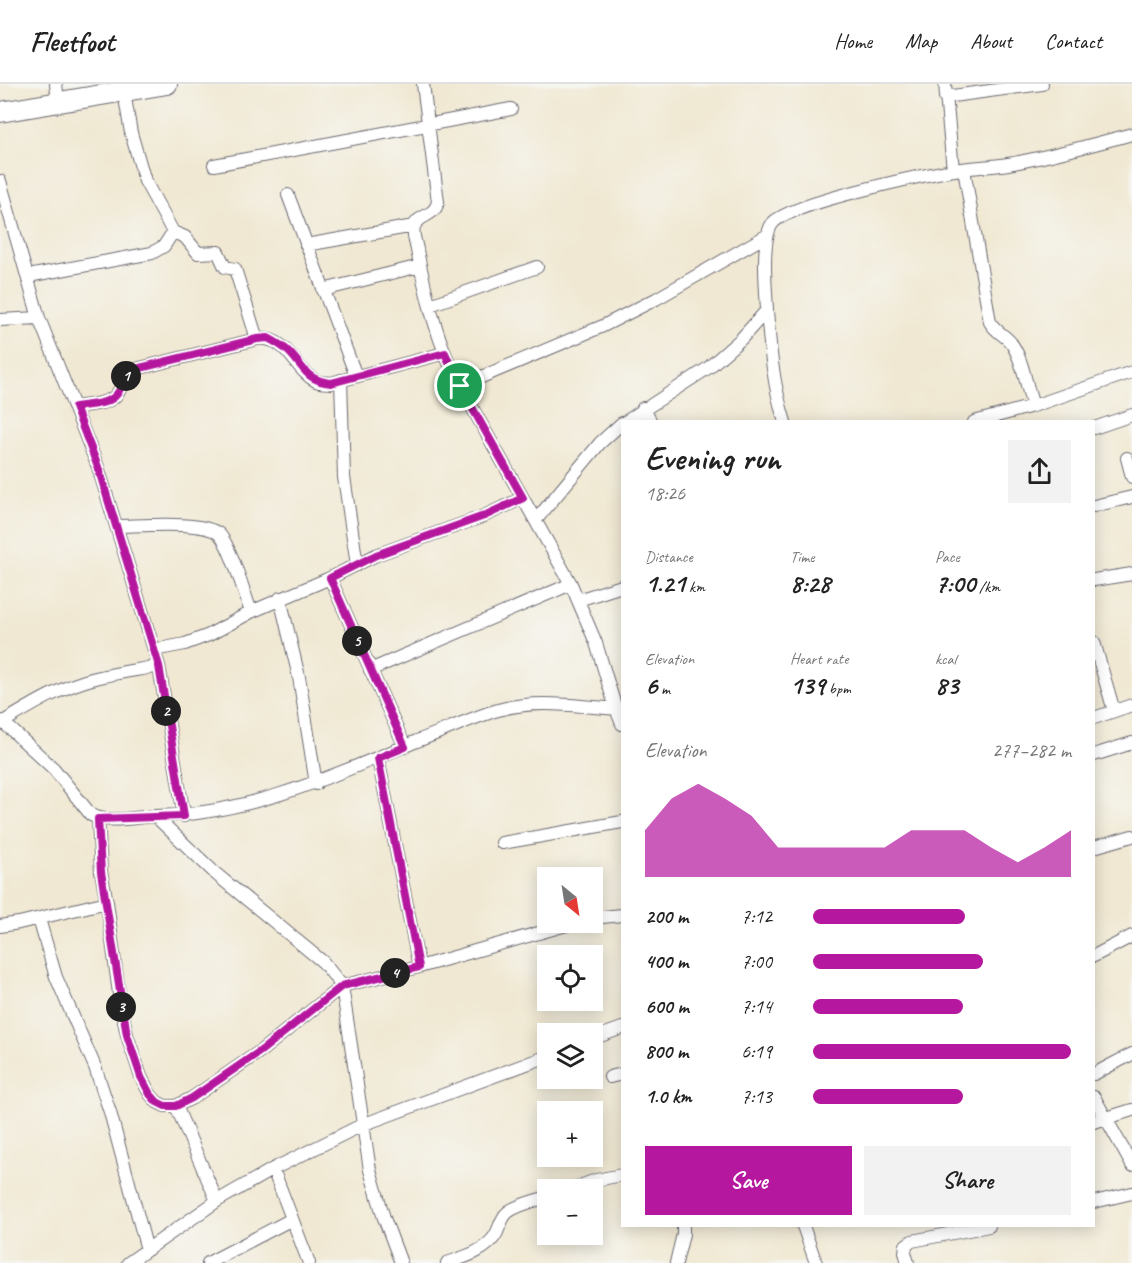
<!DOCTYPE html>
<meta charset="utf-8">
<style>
:root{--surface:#fff;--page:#f2f2f2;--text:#222;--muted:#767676;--line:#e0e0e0;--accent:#b5179e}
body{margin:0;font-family:Caveat,sans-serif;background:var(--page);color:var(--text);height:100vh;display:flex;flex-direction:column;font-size:22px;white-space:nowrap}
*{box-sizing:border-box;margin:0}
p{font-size:20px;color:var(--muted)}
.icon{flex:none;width:33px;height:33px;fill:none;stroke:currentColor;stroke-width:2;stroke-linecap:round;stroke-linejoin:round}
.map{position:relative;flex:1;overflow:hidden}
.side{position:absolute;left:621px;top:336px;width:474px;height:807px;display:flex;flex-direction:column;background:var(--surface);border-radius:0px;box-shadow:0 3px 15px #0003}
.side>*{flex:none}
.needle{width:39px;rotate:150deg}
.fabs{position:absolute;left:537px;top:783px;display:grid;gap:12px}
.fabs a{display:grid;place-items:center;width:66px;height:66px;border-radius:0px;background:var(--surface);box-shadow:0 3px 15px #0003;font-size:30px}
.pin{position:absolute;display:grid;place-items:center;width:51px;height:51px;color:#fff;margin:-26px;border:3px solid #fff;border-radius:50%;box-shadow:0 2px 6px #0007}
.km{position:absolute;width:30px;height:30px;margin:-15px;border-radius:50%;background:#222;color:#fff;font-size:16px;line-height:30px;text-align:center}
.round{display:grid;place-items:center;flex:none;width:63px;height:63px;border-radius:0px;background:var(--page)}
.headline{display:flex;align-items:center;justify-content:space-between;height:102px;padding:0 24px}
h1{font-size:33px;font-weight:800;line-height:45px}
.figures{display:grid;grid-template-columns:repeat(3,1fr);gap:9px;height:102px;padding:6px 24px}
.figures div{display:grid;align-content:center}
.figures b{font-size:26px;font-weight:800}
.figures small{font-size:16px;font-weight:400}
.figures p{font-size:16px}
.chart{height:168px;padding:12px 24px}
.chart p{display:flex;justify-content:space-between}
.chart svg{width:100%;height:108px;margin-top:6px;fill:var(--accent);opacity:.7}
.primary-button{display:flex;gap:12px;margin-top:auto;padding:12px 24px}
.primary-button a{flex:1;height:69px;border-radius:0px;background:var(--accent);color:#fff;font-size:24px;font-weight:800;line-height:69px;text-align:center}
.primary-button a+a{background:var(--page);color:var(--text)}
ul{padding:0 24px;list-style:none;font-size:20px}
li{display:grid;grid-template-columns:96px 72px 1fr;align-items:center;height:45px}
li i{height:15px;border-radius:8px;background:var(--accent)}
header{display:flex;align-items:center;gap:36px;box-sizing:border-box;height:84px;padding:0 30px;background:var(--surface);border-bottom:2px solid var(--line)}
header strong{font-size:28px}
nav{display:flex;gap:33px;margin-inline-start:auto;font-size:21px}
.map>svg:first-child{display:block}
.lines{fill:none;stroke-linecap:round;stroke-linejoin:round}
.street-casing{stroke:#6a6770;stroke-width:14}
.primary-casing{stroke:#6a6770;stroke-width:22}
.street{stroke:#fff;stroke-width:12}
.primary{stroke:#fff;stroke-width:20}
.route-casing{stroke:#fff;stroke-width:12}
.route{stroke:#b5179e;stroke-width:8}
</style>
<header>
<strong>Fleetfoot</strong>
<nav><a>Home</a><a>Map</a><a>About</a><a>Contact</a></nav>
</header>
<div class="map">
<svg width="1132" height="1179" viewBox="0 0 1132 1179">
<rect width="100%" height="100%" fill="#f6f6f2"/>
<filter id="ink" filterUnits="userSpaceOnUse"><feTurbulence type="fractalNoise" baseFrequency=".0167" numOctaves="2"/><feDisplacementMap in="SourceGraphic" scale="12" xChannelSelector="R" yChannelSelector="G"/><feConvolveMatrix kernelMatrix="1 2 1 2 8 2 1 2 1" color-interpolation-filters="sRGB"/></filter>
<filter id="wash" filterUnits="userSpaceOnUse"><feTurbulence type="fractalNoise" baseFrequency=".008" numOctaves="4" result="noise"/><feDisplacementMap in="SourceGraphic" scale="24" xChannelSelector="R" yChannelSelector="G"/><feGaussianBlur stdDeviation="1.35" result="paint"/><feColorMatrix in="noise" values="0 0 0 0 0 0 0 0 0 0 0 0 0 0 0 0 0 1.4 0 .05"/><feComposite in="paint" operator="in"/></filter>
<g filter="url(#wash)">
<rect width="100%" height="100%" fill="#f0e8d2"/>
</g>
<g filter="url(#ink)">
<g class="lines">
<!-- street casing -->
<g class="street-casing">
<path id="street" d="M56 0 58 18
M423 0 438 118C434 134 418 130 414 143 412 150 416 159 417 166 426 212 438 261 460 302L571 500 596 559 616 625 622 640
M945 0 953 86
M945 13 1042 0
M214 81 511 25
M964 85 990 238C997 250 1007 251 1013 262 1023 277 1027 305 1033 322
M0 97 39 234 98 383 159 582 184 732
M288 111 356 292
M173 148 185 153 198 169 218 168 225 183 235 185 257 255
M306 161 414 142
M28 192 152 169 164 162 173 148 145 97 131 49 124 8
M323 206 420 182
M430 221 537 183
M767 226C770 264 773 301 785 338
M0 236 39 234
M341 296 344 393 357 481
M460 302 603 242 656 215 766 152
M75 323C87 321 103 321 113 314 124 306 119 294 136 285L257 255C289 252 293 285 316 297 320 299 326 298 331 299L445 269
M643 324 651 338
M625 338 708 284 741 255 767 226C766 206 761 156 772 140 786 120 924 91 954 86 972 83 990 83 1008 80 1050 73 1091 61 1132 50
M974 338 1033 322 1132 288
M1094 344 1132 331
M1127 374 1132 393
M1094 422 1132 413
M536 436 600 359 622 339
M117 442C139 442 203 436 219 450 230 460 245 511 251 528
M330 494 405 663
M1094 496 1132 490
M280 514 299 593 316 700
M578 516 622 502
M1094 558 1114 627
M154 566 185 560 209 551 251 528 330 494 376 471 484 432 523 414
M370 586 571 500
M1094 634 1132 621
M0 637 3 638 54 685 91 731C108 740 136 733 155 732L216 790 323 878 342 902 370 1086 384 1134 401 1179
M3 638C29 623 54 607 82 598 106 590 133 587 159 582
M1094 671 1132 659
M378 674 419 883
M155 732C248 731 333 692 417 657 444 647 471 634 498 626 538 614 581 623 621 625
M98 734 101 788 107 818 120 917 127 951 141 993 150 1010 157 1018 165 1022H176L217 1117 273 1085 362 1041 548 972
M502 759 622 738
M1094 763 1132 752
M592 834 622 831
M39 835 56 893 95 983 110 1028 147 1166
M0 842 19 839 107 818
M1094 872 1132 852
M592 955 622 944
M1094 990 1132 970
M610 993 622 990
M1094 1013 1132 1081
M176 1022 192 1014 262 966 342 902 419 883 577 838
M1094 1038 1132 1026
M273 1085 309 1179
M569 1106 596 1096 622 1091
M1094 1118 1132 1109
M803 1142 816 1179
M128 1179 217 1117
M208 1179 292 1135
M447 1179C464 1173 484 1168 495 1152 500 1144 500 1135 508 1128 519 1120 535 1117 548 1113
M676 1179 683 1150V1142
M908 1179 905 1168 906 1161 912 1157 989 1142"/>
</g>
<!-- primary casing -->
<g class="primary-casing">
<path id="primary" d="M0 28 167 0"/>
</g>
<!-- street -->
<use href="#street" class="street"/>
<!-- primary -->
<use href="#primary" class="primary"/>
</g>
</g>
<g class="lines" filter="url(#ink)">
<!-- route casing -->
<g class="route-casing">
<path id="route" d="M268 254C275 258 283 262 289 268 304 283 306 297 331 299L445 269 460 302 523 414 484 432 376 471 330 494 405 663 378 674 419 883 342 902 262 966 192 1014 176 1022H165L157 1018 150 1010 141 993 127 951 101 788 98 735 184 732 159 582 98 383 75 323C87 321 103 321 113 314 124 306 119 294 136 285L257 255Z"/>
</g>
<!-- route -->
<use href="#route" class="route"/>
</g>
</svg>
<div class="fabs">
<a><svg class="needle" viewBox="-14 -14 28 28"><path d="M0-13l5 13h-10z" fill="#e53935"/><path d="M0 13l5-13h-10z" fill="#767676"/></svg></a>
<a><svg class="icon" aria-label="locate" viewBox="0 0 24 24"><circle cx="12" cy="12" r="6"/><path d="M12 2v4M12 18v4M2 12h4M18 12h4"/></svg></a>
<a><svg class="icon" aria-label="layers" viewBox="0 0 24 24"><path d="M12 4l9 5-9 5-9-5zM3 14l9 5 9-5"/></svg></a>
<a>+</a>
<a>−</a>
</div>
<div class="pin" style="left:460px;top:302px;background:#1e9e55"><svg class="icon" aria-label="arrive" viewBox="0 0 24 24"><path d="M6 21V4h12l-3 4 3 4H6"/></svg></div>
<b class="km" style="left:126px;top:292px">1</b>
<b class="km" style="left:166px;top:627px">2</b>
<b class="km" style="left:121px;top:923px">3</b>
<b class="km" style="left:395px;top:889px">4</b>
<b class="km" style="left:357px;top:557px">5</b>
<section class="side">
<div class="headline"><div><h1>Evening run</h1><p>18:26</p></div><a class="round"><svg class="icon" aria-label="share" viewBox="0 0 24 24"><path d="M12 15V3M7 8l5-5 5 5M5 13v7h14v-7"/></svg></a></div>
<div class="figures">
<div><p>Distance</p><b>1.21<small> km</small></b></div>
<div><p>Time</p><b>8:28</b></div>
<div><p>Pace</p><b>7:00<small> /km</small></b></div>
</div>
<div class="figures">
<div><p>Elevation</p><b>6<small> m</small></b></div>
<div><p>Heart rate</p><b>139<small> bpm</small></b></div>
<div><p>kcal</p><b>83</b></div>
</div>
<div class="chart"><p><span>Elevation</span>277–282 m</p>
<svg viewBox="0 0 160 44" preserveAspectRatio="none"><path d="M0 44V25L10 12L20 6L30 12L40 19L50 32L60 32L70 32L80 32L90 32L100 25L110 25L120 25L130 32L140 38L150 32L160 25V44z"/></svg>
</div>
<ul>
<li><b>200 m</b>7:12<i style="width:59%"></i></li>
<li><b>400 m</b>7:00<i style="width:66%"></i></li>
<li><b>600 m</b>7:14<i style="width:58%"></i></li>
<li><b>800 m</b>6:19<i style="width:100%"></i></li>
<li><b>1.0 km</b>7:13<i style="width:58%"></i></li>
</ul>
<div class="primary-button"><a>Save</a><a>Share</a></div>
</section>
</div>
